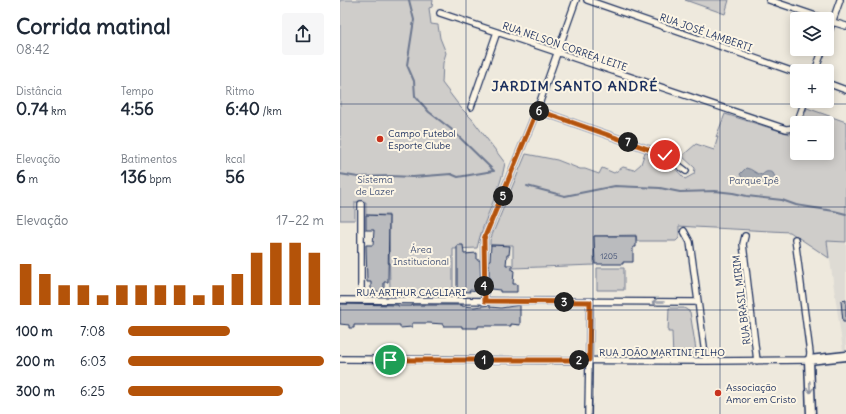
<!DOCTYPE html>
<html lang="pt">
<meta charset="utf-8">
<style>
:root{--surface:#fff;--page:#f6f6f7;--text:#1f2937;--muted:#747a83;--accent:#b45309}
body{margin:0;font-family:Delius,sans-serif;background:var(--page);color:var(--text);height:100vh;display:flex;flex-direction:column;font-size:15px;white-space:nowrap}
*{box-sizing:border-box;margin:0}
p{font-size:13px;color:var(--muted)}
.icon{flex:none;width:22px;height:22px;fill:none;stroke:currentColor;stroke-width:2;stroke-linecap:round;stroke-linejoin:round}
.map{position:relative;flex:1;overflow:hidden}
.sheet{display:flex;flex-direction:column;background:var(--surface);width:340px}
.sheet>*{flex:none}
.tools{position:absolute;left:450px;top:12px;display:grid;gap:8px}
.tools a{display:grid;place-items:center;width:44px;height:44px;border-radius:4px;background:var(--surface);box-shadow:0 2px 10px #0003;font-size:20px}
.pin{position:absolute;display:grid;place-items:center;width:34px;height:34px;color:#fff;margin:-17px;border:2px solid #fff;border-radius:50%;box-shadow:0 1px 4px #0007}
.km{position:absolute;width:20px;height:20px;margin:-10px;border-radius:50%;background:#222;color:#fff;font-size:11px;line-height:20px;text-align:center}
.round{display:grid;place-items:center;flex:none;width:42px;height:42px;border-radius:4px;background:var(--page)}
.head{display:flex;align-items:center;justify-content:space-between;height:68px;padding:0 16px}
h1{font-size:22px;font-weight:700;line-height:30px}
.figures{display:grid;grid-template-columns:repeat(3,1fr);gap:6px;height:68px;padding:4px 16px}
.figures div{display:grid;align-content:center}
.figures b{font-size:17px;font-weight:700}
.figures small{font-size:11px;font-weight:400}
.figures p{font-size:11px}
.chart{height:112px;padding:8px 16px}
.chart p{display:flex;justify-content:space-between}
.chart svg{width:100%;height:72px;margin-top:4px;stroke:var(--accent);stroke-width:6}
ul{padding:0 16px;list-style:none;font-size:13px}
li{display:grid;grid-template-columns:64px 48px 1fr;align-items:center;height:30px}
li i{height:10px;border-radius:5px;background:var(--accent)}
main{display:flex;flex:1;min-height:0}
.map>svg:first-child{display:block}
.built{fill:#dedbd4}
.green{fill:#cfcdca;stroke:#757e94}
.water{fill:#a2a7af;stroke:#6c778f}
.lines{fill:none;stroke-linecap:round;stroke-linejoin:round}
.stream{stroke:#6c778f;stroke-width:2}
.building{fill:#babbbe;stroke:#1b2f5e}
.street-casing{stroke:#1b2f5e;stroke-width:8}
.secondary-casing{stroke:#1b2f5e;stroke-width:11}
.street{stroke:#fcf5e5;stroke-width:5.5}
.secondary{stroke:#fcf5e5;stroke-width:8}
.oneway{stroke:#8c92a2}
.route-casing{stroke:#fff;stroke-width:8}
.route{stroke:#b45309;stroke-width:5}
.grid{fill:none;stroke:#1b2f5e;stroke-width:1;stroke-opacity:0.55}
.poi-dot{fill:#c8321e;stroke:#fcf5e5;stroke-width:1.5}
.labels{text-anchor:middle;stroke-width:4;stroke-linejoin:round;paint-order:stroke}
.number-label{font-size:8px;fill:#435276}
.street-label{font-size:10px;fill:#1b2f5e;stroke:#fcf5e5}
.poi-label{font-size:10px;fill:#1b2f5e;stroke:#fcf5e5;text-anchor:start}
.park-label{font-size:10px;fill:#485679;stroke:#fcf5e5}
.district-label{font-size:14px;font-weight:bold;letter-spacing:1px;fill:#1b2f5e;stroke:#fcf5e5}
</style>
<main>
<section class="sheet">
<div class="head"><div><h1>Corrida matinal</h1><p>08:42</p></div><a class="round"><svg class="icon" aria-label="share" viewBox="0 0 24 24"><path d="M12 15V3M7 8l5-5 5 5M5 13v7h14v-7"/></svg></a></div>
<div class="figures">
<div><p>Distância</p><b>0.74<small> km</small></b></div>
<div><p>Tempo</p><b>4:56</b></div>
<div><p>Ritmo</p><b>6:40<small> /km</small></b></div>
</div>
<div class="figures">
<div><p>Elevação</p><b>6<small> m</small></b></div>
<div><p>Batimentos</p><b>136<small> bpm</small></b></div>
<div><p>kcal</p><b>56</b></div>
</div>
<div class="chart"><p><span>Elevação</span>17–22 m</p>
<svg viewBox="0 0 160 44" preserveAspectRatio="none"><path d="M5 44V19M15 44V25M25 44V32M35 44V32M45 44V38M55 44V32M65 44V32M75 44V32M85 44V32M95 44V38M105 44V32M115 44V25M125 44V12M135 44V6M145 44V6M155 44V12"/></svg>
</div>
<ul>
<li><b>100 m</b>7:08<i style="width:52%"></i></li>
<li><b>200 m</b>6:03<i style="width:100%"></i></li>
<li><b>300 m</b>6:25<i style="width:79%"></i></li>
</ul>
</section>
<div class="map">
<svg width="506" height="414" viewBox="0 0 506 414">
<rect width="100%" height="100%" fill="#eee9dd"/>
<filter id="ink" filterUnits="userSpaceOnUse"><feTurbulence type="fractalNoise" baseFrequency=".025" numOctaves="2"/><feDisplacementMap in="SourceGraphic" scale="8" xChannelSelector="R" yChannelSelector="G"/><feConvolveMatrix kernelMatrix="1 2 1 2 8 2 1 2 1" color-interpolation-filters="sRGB"/></filter>
<g filter="url(#ink)">
<!-- built -->
<path class="built" d="M487 240 506 243V350H503Z"/>
<!-- green -->
<path class="green" d="M0 0H93L92 7 89 8 91 24 98 25 100 38 106 53 103 63 102 83 121 108 132 119 165 163C160 193 143 219 137 248L113 249V296L50 295 49 215H26V202H15V220H0Z
M345 0H389L385 14Z
M467 108 506 122V242L487 241 489 258 450 232 354 227 339 226V238L336 241H297L296 235 254 236V265L173 268V245H150V240L186 154 217 160 240 169H245L259 174 262 168 274 173 283 167 294 170 301 164 305 152 329 162 345 179 354 174 355 168 342 156 356 144 374 150 378 137H376L385 114 450 134 457 131V153H487V123H461Z
M257 268H284V290H257Z
M329 308H344L350 312 356 350 351 357 333 359 332 332H328Z"/>
<!-- water -->
<path class="water" d="M406 168C413 169 415 174 422 175 426 171 428 171 433 173L436 179 435 183 429 186 422 183 414 184 411 181H404L400 174Z"/>
<g class="lines">
<!-- stream -->
<path class="stream" d="M69 0 74 20 67 65 74 81 75 96 89 112 111 129 154 171
M0 174 18 177 50 176 73 177 111 174 118 177 153 171
M187 186 225 196 275 186 320 188 340 192 375 191 393 193 407 196 442 200 456 205 494 211 506 214"/>
</g>
<!-- building -->
<path class="building" d="M26 215 49 216 48 282H44V292H31V282H27L26 245H33L34 230H26Z
M254 236H296V247H293V262H283V264H255Z
M117 245H123L124 254 137 253V260H140L141 291 129 290 130 292 117 291Z
M151 245 170 246 169 255H167L166 265H172V270H174L173 284H177V292H160V290L151 289V278L149 277V260H150Z
M506 300V322H503L501 301Z
M0 304 58 305V306H72V305H122V306L134 307 150 305V307L161 308 180 305V325L171 324V326H138V328H122V326H103V324L89 323H72V327L60 328V325H14V328H9V325L0 324Z"/>
<g class="lines">
<!-- street casing -->
<g class="street-casing">
<path id="street" d="M247 0 457 73
M429 0 485 19
M100 13 446 129C451 129 455 128 457 124
M489 21 506 26
M487 37 500 0
M475 71 483 49
M487 83 506 90
M131 107 157 32
M197 110 308 149 325 155 346 171
M457 123 465 101
M21 204V300
M344 231 350 242 366 361
M405 236 403 244 417 361
M0 300 357 302
M145 301 144 239 197 110 236 0
M0 359 366 361 469 360 470 353 455 239
M248 414 250 302"/>
</g>
<!-- secondary casing -->
<g class="secondary-casing">
<path id="secondary" d="M471 414 469 360 506 356"/>
</g>
<!-- street -->
<use href="#street" class="street"/>
<!-- secondary -->
<use href="#secondary" class="secondary"/>
</g>
<!-- one-way arrows -->
<defs><path id="oneway-shaft" d="M-6 0H5M1.5-3L5.5 0L1.5 3" fill="none" stroke-width="1.6" stroke-linecap="round" stroke-linejoin="round"/></defs>
<g class="oneway">
<use href="#oneway-shaft" transform="translate(318 302) rotate(-180)"/>
<use href="#oneway-shaft" transform="translate(470 387) rotate(88)"/>
</g>
</g>
<g class="lines" filter="url(#ink)">
<!-- route casing -->
<g class="route-casing">
<path id="route" d="M50 360H249L250 302 145 301 144 239 197 110 325 155"/>
</g>
<!-- route -->
<use href="#route" class="route"/>
</g>
<!-- grid -->
<path class="grid" d="M126 0V414M253 0V414M380 0V414M0 104H506M0 207H506M0 310H506"/>
<!-- markers -->
<g class="poi-dot">
<circle cx="40" cy="139" r="4"/>
<circle cx="378" cy="393" r="4"/>
</g>
<g class="labels">
<!-- number labels -->
<g class="number-label">
<text x="269" y="259">1205</text>
</g>
<!-- street labels -->
<g class="street-label">
<text transform="translate(366 32) rotate(19)" y="4">RUA JOSÉ LAMBERTI</text>
<text transform="translate(225 46) rotate(19)" y="4">RUA NELSON CORREA LEITE</text>
<text x="71" y="296">RUA ARTHUR CAGLIARI</text>
<text transform="translate(401 300) rotate(-97)" y="4">RUA BRASIL MIRIM</text>
<text x="322" y="356">RUA JOÃO MARTINI FILHO</text>
</g>
<!-- poi labels -->
<g class="poi-label">
<text x="48" y="137">Campo Futebol<tspan x="48" dy="12">Esporte Clube</tspan></text>
<text x="386" y="391">Associação<tspan x="386" dy="12">Amor em Cristo</tspan></text>
</g>
<!-- park labels -->
<g class="park-label">
<text x="35" y="183">Sistema<tspan x="35" dy="12">de Lazer</tspan></text>
<text x="414" y="184">Parque Ipê</text>
<text x="81" y="253">Área<tspan x="81" dy="12">Institucional</tspan></text>
</g>
<!-- district labels -->
<g class="district-label">
<text x="235" y="91">JARDIM SANTO ANDRÉ</text>
</g>
</g>
</svg>
<div class="tools">
<a><svg class="icon" aria-label="layers" viewBox="0 0 24 24"><path d="M12 4l9 5-9 5-9-5zM3 14l9 5 9-5"/></svg></a>
<a>+</a>
<a>−</a>
</div>
<div class="pin" style="left:50px;top:360px;background:#1e9e55"><svg class="icon" aria-label="arrive" viewBox="0 0 24 24"><path d="M6 21V4h12l-3 4 3 4H6"/></svg></div>
<div class="pin" style="left:325px;top:155px;background:#d93025"><svg class="icon" aria-label="check" viewBox="0 0 24 24"><path d="M5 12l5 5 9-10"/></svg></div>
<b class="km" style="left:144px;top:360px">1</b>
<b class="km" style="left:239px;top:360px">2</b>
<b class="km" style="left:224px;top:302px">3</b>
<b class="km" style="left:144px;top:286px">4</b>
<b class="km" style="left:163px;top:196px">5</b>
<b class="km" style="left:199px;top:111px">6</b>
<b class="km" style="left:288px;top:142px">7</b>
</div>
</main>
